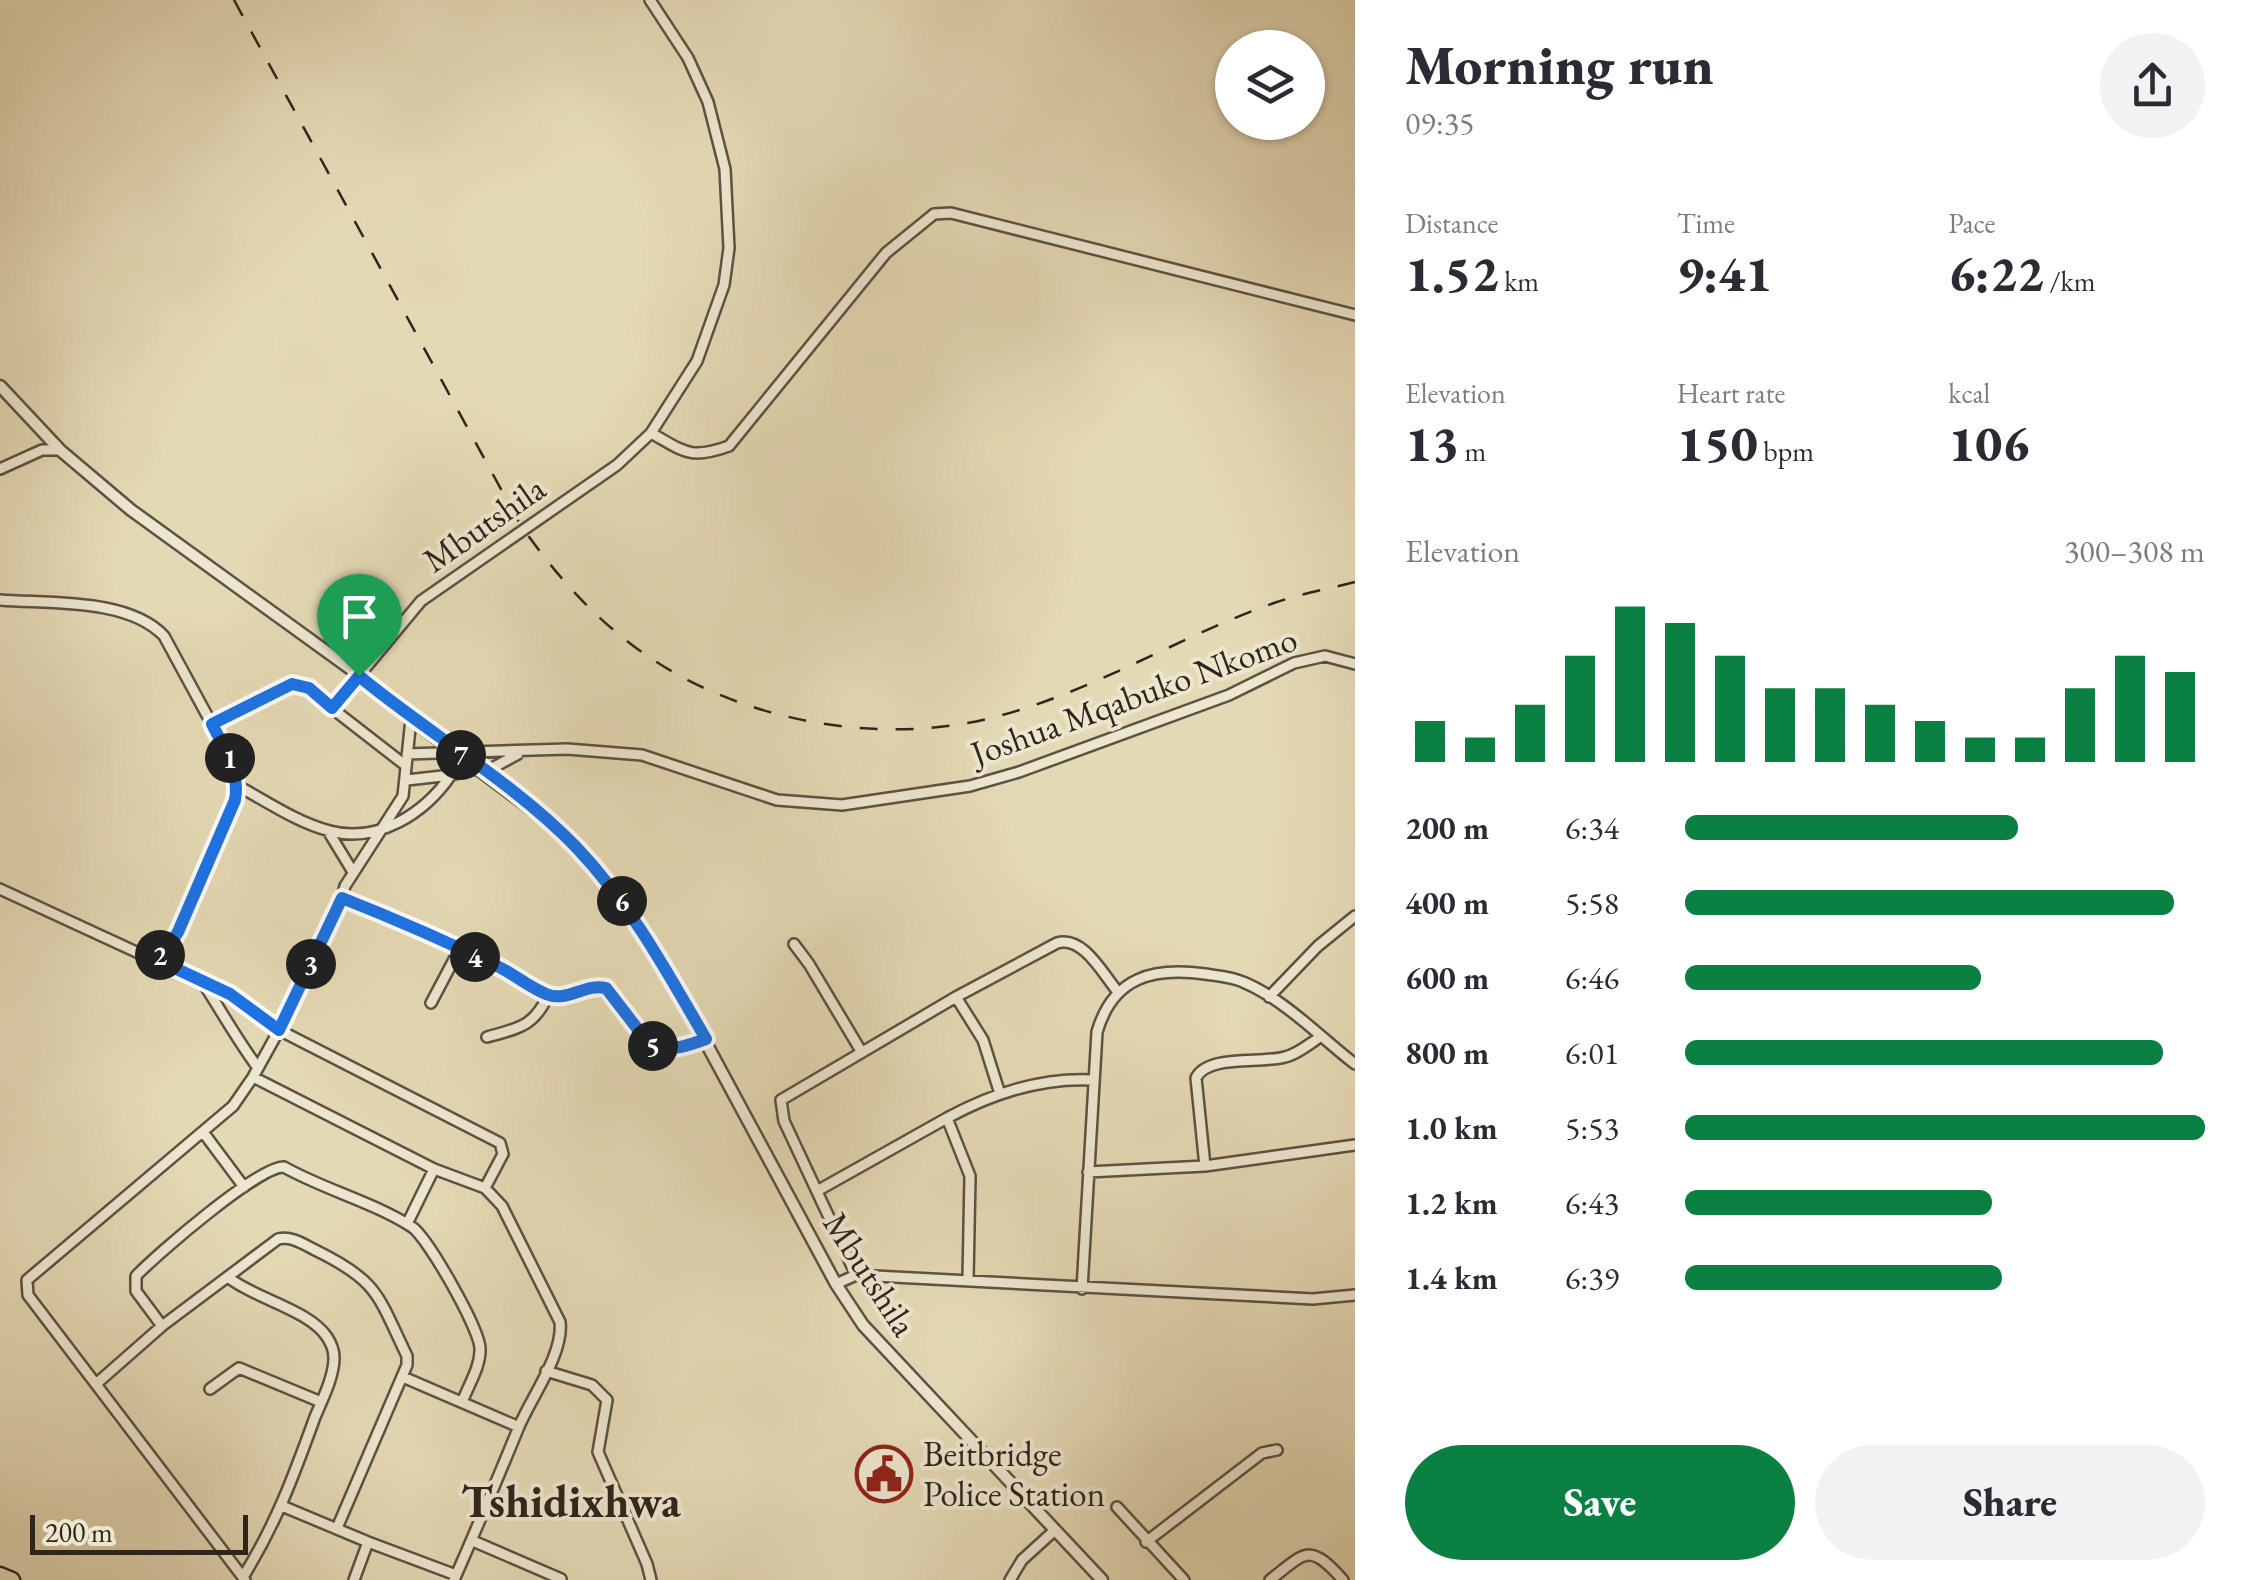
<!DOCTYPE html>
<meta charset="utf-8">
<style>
:root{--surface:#fff;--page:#f2f2f3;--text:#2b2b33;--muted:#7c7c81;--accent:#0b8043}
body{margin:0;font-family:"EB Garamond",serif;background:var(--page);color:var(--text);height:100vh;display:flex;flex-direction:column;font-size:38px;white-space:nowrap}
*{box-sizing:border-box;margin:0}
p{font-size:32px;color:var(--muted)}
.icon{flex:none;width:55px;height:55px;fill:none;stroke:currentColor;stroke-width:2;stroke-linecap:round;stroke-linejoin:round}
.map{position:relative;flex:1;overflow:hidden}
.side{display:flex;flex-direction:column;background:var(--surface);width:900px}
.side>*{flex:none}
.fabs{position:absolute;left:1215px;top:30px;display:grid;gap:20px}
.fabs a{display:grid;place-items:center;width:110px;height:110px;border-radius:50%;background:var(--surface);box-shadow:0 2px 8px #0004;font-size:50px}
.scale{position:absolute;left:30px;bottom:25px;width:218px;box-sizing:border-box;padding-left:10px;border:5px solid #2f251b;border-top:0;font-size:28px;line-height:35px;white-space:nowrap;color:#2f251b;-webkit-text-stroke:8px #ede6cf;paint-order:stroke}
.pin{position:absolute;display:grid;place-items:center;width:85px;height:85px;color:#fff;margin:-102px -42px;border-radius:50% 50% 50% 0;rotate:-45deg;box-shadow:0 0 10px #0007}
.pin .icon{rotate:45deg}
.km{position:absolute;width:50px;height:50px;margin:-25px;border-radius:50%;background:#222;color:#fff;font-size:28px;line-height:50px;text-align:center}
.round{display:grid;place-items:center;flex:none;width:105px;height:105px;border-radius:52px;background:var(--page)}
.summary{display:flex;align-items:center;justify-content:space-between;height:170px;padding:0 50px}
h1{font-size:55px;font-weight:800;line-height:75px}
.figures{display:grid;grid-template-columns:repeat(3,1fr);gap:15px;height:170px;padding:10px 50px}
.figures div{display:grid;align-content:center}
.figures b{font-size:50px;font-weight:800}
.figures small{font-size:28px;font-weight:400}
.figures p{font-size:28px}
.chart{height:280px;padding:20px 50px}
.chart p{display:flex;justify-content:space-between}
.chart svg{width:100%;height:180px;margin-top:10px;stroke:var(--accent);stroke-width:6}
.cta{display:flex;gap:20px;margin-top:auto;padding:20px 50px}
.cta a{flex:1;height:115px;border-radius:60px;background:var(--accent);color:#fff;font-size:40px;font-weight:800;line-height:115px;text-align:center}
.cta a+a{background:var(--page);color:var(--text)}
ul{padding:0 50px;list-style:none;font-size:32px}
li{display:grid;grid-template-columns:160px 120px 1fr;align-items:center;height:75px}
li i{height:25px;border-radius:12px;background:var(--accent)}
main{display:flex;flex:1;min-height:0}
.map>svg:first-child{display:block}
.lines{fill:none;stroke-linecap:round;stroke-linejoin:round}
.minor-casing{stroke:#5c5242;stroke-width:14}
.tertiary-casing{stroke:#5c5242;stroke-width:15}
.trunk-casing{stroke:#2f251b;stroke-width:19}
.minor{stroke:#ede6cf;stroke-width:9}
.tertiary{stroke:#ede6cf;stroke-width:10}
.trunk{stroke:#e4d9b5;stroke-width:14}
.rail{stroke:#2f251b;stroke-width:2.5;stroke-dasharray:18 18;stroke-linecap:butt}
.route-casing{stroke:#fff;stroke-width:20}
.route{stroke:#1a73e8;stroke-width:12}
.labels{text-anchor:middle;stroke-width:8;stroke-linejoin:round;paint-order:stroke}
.street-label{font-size:35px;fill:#2f251b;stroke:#ede6cf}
.poi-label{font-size:35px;fill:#2f251b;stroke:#ede6cf;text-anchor:start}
.district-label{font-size:45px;font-weight:bold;fill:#2f251b;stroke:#ede6cf}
</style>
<main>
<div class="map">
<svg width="1355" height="1580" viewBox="0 0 1355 1580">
<rect width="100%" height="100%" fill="#e4d9b5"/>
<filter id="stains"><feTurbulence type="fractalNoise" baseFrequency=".002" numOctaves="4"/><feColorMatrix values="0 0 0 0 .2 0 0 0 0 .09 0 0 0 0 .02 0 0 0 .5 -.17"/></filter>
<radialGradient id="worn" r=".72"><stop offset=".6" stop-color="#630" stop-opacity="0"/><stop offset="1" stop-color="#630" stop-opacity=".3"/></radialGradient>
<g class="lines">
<!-- minor casing -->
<g class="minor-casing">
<path id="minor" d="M651 433C685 452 690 460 729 446L886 253 934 214 951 213 1355 315
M0 469 42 450H60
M0 600C50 604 128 598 164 636L234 765 238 786 235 800 178 932C168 947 165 957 145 956L0 889
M332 708 421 601 617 465 651 433 697 361 724 285 729 248 725 169 708 102 688 58 650 0
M212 725 281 688 302 685 405 765
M407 754 567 749 642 755 777 800 842 805 970 786 1019 772 1229 695 1294 663 1325 656 1355 664
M485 772 518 754
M407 780 451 775
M238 786C266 801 298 823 330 831 378 844 425 813 451 775L480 768
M328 831 353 872
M342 898 398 920 459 950 431 1003
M794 944 809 964 861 1051
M459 950 498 966 548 996C533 1027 519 1028 487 1037
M158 957 166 964 230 995 279 1030 500 1143 503 1154 485 1188
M205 986C223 1014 238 1041 258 1068
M548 996 566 997 601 987 650 1045C670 1052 687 1046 706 1039
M956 997 983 1040 1000 1094
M1269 997 1318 946 1355 916
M253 1077 434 1169 485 1188 502 1206 560 1322C564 1354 530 1399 518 1429 497 1480 476 1530 454 1580
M203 1132 244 1187
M1205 1166 1196 1078C1208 1054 1261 1064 1285 1057 1298 1054 1309 1044 1320 1037
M1088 1172 1205 1166 1355 1145
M817 1191 947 1118
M407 1224 434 1169
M856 1275 784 1121 781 1100 956 997 1057 943C1083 935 1103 974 1118 992
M229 1278C256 1299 309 1310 327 1337 331 1343 334 1351 334 1358 334 1377 322 1400 315 1417 294 1475 276 1524 243 1577
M968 1280 970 1176 947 1118C993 1093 1042 1077 1094 1080
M836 1284 856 1275 1313 1299 1355 1295
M1082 1289 1097 1032C1113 977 1153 967 1205 974 1218 976 1232 977 1243 982 1284 999 1320 1037 1355 1064
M162 1326 136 1291V1276C157 1254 259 1166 284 1167 325 1190 373 1202 412 1227 428 1238 479 1328 480 1348 481 1366 469 1384 463 1400
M546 1371 592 1385 607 1400 598 1452 647 1564 651 1580
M403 1377 519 1427
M96 1384 162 1326 278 1239C292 1236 303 1244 315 1250 379 1281 378 1296 407 1356V1365L337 1528
M210 1389 239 1368 321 1402
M282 1506 368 1542 354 1580
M1117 1507 1184 1580
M473 1541 561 1579
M368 1542 456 1575
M1146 1542 1262 1453 1277 1450
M245 1580 28 1295 27 1280 233 1106 253 1077 279 1030 339 907 345 886 403 796 411 719
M1010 1580 1022 1560 1055 1530
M1270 1580C1306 1552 1309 1542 1343 1580"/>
</g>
<!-- tertiary casing -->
<g class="tertiary-casing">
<path id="tertiary" d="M0 386 60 450 131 510 359 675 411 719 550 823 576 847 630 911 657 952 836 1284 863 1325 1102 1580"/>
</g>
<!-- trunk casing -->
<g class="trunk-casing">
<path id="trunk" d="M0 1575 12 1580"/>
</g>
<!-- minor -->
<use href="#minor" class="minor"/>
<!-- tertiary -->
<use href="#tertiary" class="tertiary"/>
<!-- trunk -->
<use href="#trunk" class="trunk"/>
<!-- rail -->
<path class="rail" d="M234 0 520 524C556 576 599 624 652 659 745 721 877 745 987 719 1088 695 1177 637 1274 603 1300 594 1328 589 1355 582"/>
</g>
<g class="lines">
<!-- route casing -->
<g class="route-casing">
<path id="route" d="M359 676C428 733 516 784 577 848 631 905 667 972 706 1039 687 1046 670 1052 650 1045L606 988C585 983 567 1003 546 994 529 987 515 975 499 967 448 942 395 919 342 898L279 1030 230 994 166 964 158 956 166 951 178 932 235 800C240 771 225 750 212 724L292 684 309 688 332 708Z"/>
</g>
<!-- route -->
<use href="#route" class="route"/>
</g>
<!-- icons -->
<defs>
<g id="civic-ring" transform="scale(2.875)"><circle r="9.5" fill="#ede6cf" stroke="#8f2418" stroke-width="1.5"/><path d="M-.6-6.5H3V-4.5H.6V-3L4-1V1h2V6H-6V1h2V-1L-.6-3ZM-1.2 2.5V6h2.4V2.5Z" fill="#8f2418"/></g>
</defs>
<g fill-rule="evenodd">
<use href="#civic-ring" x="884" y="1474"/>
</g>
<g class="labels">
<!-- street labels -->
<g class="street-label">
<text transform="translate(484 524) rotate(-35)" y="12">Mbutshila</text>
<text transform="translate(1134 696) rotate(-20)" y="12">Joshua Mqabuko Nkomo</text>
<text transform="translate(870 1274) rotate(57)" y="12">Mbutshila</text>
</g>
<!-- poi labels -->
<g class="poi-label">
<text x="923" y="1466">Beitbridge<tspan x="923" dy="40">Police Station</tspan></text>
</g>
<!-- district labels -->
<g class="district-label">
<text x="571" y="1517">Tshidixhwa</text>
</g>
</g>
<rect width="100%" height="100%" filter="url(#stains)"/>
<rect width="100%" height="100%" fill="url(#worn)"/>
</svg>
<div class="fabs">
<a><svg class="icon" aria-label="layers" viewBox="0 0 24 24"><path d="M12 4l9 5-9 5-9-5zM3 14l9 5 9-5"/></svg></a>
</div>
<div class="scale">200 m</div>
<div class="pin" style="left:359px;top:676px;background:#1e9e55"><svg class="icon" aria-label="arrive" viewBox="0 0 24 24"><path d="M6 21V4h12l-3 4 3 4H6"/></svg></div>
<b class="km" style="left:230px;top:758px">1</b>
<b class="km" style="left:160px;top:955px">2</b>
<b class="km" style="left:311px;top:964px">3</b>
<b class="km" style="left:475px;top:957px">4</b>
<b class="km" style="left:653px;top:1046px">5</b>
<b class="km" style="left:622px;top:901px">6</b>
<b class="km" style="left:461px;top:755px">7</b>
</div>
<section class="side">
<div class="summary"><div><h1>Morning run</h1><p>09:35</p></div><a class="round"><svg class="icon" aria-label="share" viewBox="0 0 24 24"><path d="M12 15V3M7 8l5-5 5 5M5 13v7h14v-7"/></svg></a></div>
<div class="figures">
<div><p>Distance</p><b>1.52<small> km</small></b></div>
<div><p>Time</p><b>9:41</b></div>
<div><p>Pace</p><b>6:22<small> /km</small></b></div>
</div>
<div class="figures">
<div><p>Elevation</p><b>13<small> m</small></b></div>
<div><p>Heart rate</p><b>150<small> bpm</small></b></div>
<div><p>kcal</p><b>106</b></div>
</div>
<div class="chart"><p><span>Elevation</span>300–308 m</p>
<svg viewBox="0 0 160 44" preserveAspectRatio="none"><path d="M5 44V34M15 44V38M25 44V30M35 44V18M45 44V6M55 44V10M65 44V18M75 44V26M85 44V26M95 44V30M105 44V34M115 44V38M125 44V38M135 44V26M145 44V18M155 44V22"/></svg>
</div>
<ul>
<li><b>200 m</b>6:34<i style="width:64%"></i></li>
<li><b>400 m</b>5:58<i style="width:94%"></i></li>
<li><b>600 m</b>6:46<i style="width:57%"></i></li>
<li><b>800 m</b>6:01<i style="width:92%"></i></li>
<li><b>1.0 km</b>5:53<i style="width:100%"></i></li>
<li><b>1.2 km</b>6:43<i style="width:59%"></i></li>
<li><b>1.4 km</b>6:39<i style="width:61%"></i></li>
</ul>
<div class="cta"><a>Save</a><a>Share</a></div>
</section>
</main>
